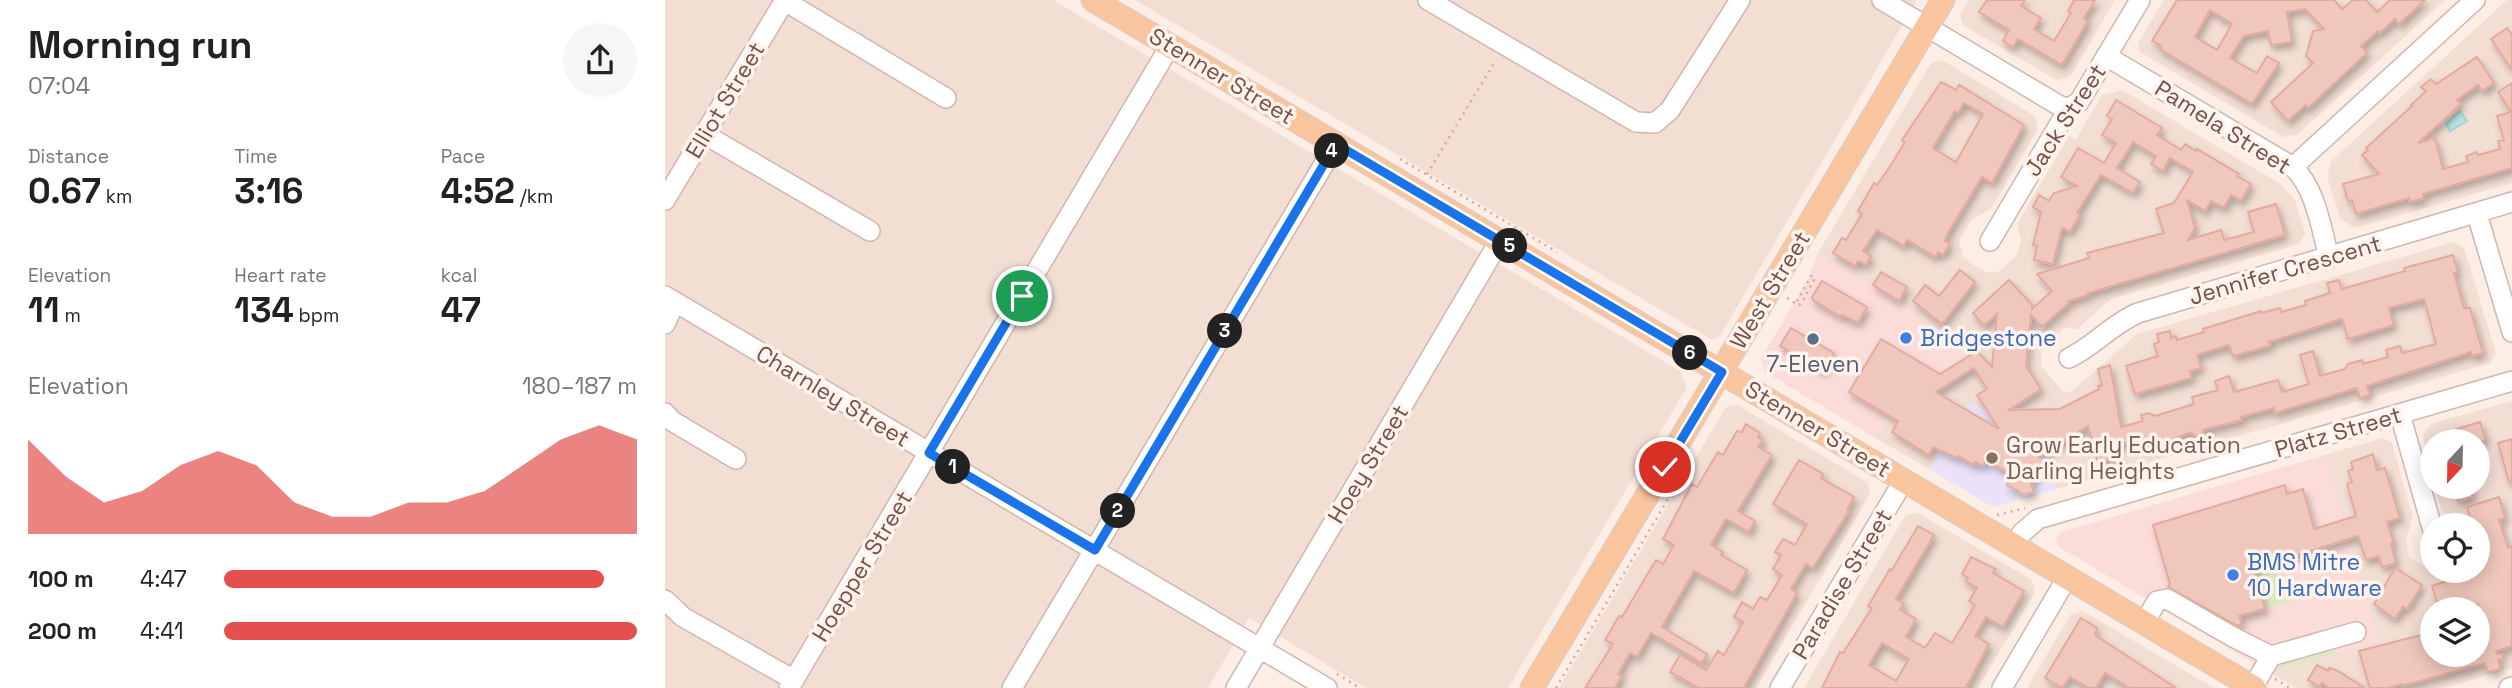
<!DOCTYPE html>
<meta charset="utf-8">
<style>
:root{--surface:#fff;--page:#f6f6f6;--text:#222;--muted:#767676;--accent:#e3504d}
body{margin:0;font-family:"Space Grotesk",sans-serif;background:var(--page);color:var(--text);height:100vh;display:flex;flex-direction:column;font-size:26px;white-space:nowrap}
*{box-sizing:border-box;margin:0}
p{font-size:23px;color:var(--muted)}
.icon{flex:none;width:38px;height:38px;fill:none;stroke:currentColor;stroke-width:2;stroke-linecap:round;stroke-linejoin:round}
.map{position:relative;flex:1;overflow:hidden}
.sheet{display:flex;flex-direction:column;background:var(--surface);width:665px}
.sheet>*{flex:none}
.needle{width:46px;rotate:202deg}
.buttons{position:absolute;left:1755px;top:429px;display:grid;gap:14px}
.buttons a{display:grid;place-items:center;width:70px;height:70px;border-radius:50%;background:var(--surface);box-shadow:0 4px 18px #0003;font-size:35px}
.pin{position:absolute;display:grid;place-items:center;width:60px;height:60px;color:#fff;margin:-30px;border:4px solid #fff;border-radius:50%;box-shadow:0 2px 7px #0007}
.km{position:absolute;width:35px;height:35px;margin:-18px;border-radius:50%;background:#222;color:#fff;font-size:19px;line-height:35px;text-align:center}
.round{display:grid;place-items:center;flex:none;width:74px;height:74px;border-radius:37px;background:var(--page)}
.summary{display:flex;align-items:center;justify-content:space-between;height:119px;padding:0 28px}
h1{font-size:38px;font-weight:600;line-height:52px}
.stats{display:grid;grid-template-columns:repeat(3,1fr);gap:10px;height:119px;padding:7px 28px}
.stats div{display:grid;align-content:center}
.stats b{font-size:35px;font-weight:600}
.stats small{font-size:19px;font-weight:400}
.stats p{font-size:19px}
.chart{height:196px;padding:14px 28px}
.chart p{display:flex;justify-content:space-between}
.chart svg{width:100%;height:126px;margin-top:7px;fill:var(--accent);opacity:.7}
ul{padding:0 28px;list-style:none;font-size:23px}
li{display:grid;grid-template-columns:112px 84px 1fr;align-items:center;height:52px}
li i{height:18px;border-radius:9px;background:var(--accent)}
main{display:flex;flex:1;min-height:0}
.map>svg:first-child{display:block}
.residential{fill:#f3ded3;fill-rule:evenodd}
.commercial{fill:#fcdcd9}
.education{fill:#ebe1f8}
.garden{fill:#dae9c3}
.water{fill:#bae5e2;stroke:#a0d6d4;stroke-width:2}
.building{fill:#f0c7bd;stroke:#e3aa9e;stroke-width:2;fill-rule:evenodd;filter:url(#shadow)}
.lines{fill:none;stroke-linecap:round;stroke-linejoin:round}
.minor-casing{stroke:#cfb6ae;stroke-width:22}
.major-casing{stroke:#d8cecd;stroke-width:25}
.path{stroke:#d5aaa0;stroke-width:2.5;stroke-dasharray:2 5;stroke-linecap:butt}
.minor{stroke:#fff;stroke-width:19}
.major{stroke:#f9c59f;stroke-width:23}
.route-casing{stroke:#fff;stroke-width:14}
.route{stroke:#1a73e8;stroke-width:9}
.shop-dot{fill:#3f7fe0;stroke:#fff3eb;stroke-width:2.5}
.service-dot{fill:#5c6f8a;stroke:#fff3eb;stroke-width:2.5}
.education-dot{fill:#8d6e63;stroke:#fff3eb;stroke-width:2.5}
.labels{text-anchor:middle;stroke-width:7;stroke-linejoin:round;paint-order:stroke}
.street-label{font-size:23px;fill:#74514b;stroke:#fff3eb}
.shop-label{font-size:23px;fill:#366cbe;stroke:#fff3eb;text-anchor:start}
.service-label{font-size:23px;fill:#4e5e75;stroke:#fff3eb}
.education-label{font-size:23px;fill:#785e54;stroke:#fff3eb;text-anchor:start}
</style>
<main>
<section class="sheet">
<div class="summary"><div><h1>Morning run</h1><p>07:04</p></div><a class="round"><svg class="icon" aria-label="share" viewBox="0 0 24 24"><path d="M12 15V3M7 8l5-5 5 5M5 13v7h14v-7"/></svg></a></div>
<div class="stats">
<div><p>Distance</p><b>0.67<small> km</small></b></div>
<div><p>Time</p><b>3:16</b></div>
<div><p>Pace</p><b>4:52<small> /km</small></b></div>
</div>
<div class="stats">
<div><p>Elevation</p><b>11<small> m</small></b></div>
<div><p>Heart rate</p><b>134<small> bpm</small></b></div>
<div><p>kcal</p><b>47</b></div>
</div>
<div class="chart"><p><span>Elevation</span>180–187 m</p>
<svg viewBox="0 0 160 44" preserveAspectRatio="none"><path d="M0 44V11L10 24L20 33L30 29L40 20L50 15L60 20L70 33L80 38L90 38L100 33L110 33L120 29L130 20L140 11L150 6L160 11V44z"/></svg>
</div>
<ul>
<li><b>100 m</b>4:47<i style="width:92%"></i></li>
<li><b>200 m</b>4:41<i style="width:100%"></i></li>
</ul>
</section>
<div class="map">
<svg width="1847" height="688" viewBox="0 0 1847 688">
<defs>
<filter id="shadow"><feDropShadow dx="3" dy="5" stdDeviation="3.5" flood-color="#0004"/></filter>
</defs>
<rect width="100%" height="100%" fill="#fceee5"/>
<!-- residential -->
<path class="residential" d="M0 0H388L1015 371 1022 387 843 688H701L584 618 543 688H0Z
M470 0H1252L1055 336 1047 340Z
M1304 0H1450L1405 77 1391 80 1298 25 1295 14Z
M1499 0H1780L1632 135 1618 137 1475 52 1473 43Z
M1842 0H1847V183L1690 228 1675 219 1662 176 1667 160Z
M1277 60 1370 116 1373 129 1326 209 1306 220 1294 241 1298 256 1308 265 1323 273 1335 271 1352 255 1356 240 1352 224 1404 136 1411 139 1437 95 1457 90 1614 183 1630 200 1640 233 1634 244 1446 299 1412 329 1399 328 1377 348 1376 365 1397 391 1406 392 1472 334 1789 242 1799 248 1831 353 1825 363 1392 489 1380 447 1305 402 1264 469 1207 436 1305 347 1153 253 1266 63Z
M1847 401V668L1778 688H1631L1604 672 1713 641 1660 455 1718 438 1727 443 1748 518 1741 539 1744 557 1766 571 1813 570V525H1795L1776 510 1770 487 1813 486V441H1768L1767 479 1758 435 1766 424ZM1768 609H1813V654H1768Z
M1072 405 1202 482 1205 494 1091 688H894L1061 407Z
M1253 513 1367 580 1370 592 1313 688H1139L1240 516Z
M1418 611 1549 688H1362L1406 614Z"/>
<!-- commercial -->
<path class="commercial" d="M1153 253 1305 347 1207 436 1100 372 1096 358 1143 279Z
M1660 455 1714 641 1604 672 1394 547 1391 542 1392 536 1396 532Z"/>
<!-- education -->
<path class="education" d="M1304 402 1380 447 1392 489 1328 507 1264 469Z"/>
<!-- garden -->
<path class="garden" d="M1615 561 1627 601 1600 609 1588 569Z
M1667 650 1672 653 1604 672 1608 667Z"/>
<!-- water -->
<path class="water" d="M1795 111 1802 121 1785 131 1781 124Z"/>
<!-- building -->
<path class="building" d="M1322 0H1360L1356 6 1376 18 1369 29 1389 41 1406 13 1403 11 1409 0H1430L1419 18 1423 21 1397 65 1353 39 1348 47 1338 41 1344 30 1314 12Z
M1512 0H1669L1677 9 1688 0H1701L1712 12 1725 0H1760L1734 24 1730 19 1715 33 1713 31 1696 46 1702 53 1643 108 1641 105 1623 121 1606 102 1648 63 1641 56 1648 31 1659 29 1640 9 1622 12 1627 42 1606 45 1603 31 1579 36 1565 58 1592 73 1602 56 1614 63 1587 104 1495 49 1496 46 1487 41ZM1545 10 1567 24 1552 50 1530 37Z
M1842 28 1847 35V70L1826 39Z
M1812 57 1829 83 1817 91 1813 85 1792 100 1796 104 1753 143 1770 138 1778 169 1803 162 1801 156 1812 152 1813 155 1835 149 1833 141 1839 140 1832 116 1846 112 1833 92 1847 83V168L1758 194 1759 198 1745 202 1744 198 1691 214 1687 200 1683 201 1678 184 1714 174 1697 155 1703 150 1701 148 1747 106 1746 105 1761 91 1756 87 1766 79 1771 84Z
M1276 82 1291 90 1294 85 1359 125 1327 183 1317 177 1283 233 1280 241 1285 244 1278 255 1273 252 1270 257 1242 240 1239 246 1212 230 1198 251 1206 256 1201 265 1193 261 1190 266 1168 253 1177 238 1181 240 1197 214 1193 211 1209 183 1212 185 1226 165 1240 142 1237 140ZM1299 103 1318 114 1291 162 1268 148 1290 111 1293 113Z
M1451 100 1497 128 1492 135 1516 150 1520 144 1531 151 1532 149 1574 174 1572 176 1586 184 1576 201 1566 195 1559 208 1546 201 1540 211 1522 200 1530 228 1523 240 1556 230 1559 240 1589 232 1583 212 1611 204 1620 235 1423 293 1424 295 1403 301 1404 303 1377 327 1366 315 1361 366 1376 389 1344 410 1395 409 1434 389 1433 386 1437 385 1433 369 1445 365 1456 427 1478 421 1476 415 1483 413 1490 416 1529 404 1527 397 1553 390 1550 381 1564 376 1569 392 1613 380 1617 392 1644 384 1635 355 1648 351 1655 376 1680 369 1683 364 1697 360 1698 364 1723 357 1721 350 1735 346 1737 353 1771 344 1759 299 1724 308 1729 325 1683 339 1677 319 1604 342 1605 346 1568 356 1564 345 1532 355 1536 368 1525 371 1527 378 1470 394 1461 366 1493 356 1489 344 1494 342 1492 334 1505 331 1506 338 1511 336 1512 340 1539 332 1538 329 1596 311V313L1615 308 1616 312 1641 305 1640 301 1665 293 1662 283 1674 280 1677 289 1740 271 1739 268 1788 255 1793 272 1789 273 1799 308H1805L1818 353 1807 356 1806 352 1702 386 1705 395 1695 398 1692 388 1610 413 1609 408 1576 417 1577 420 1538 430 1539 433 1528 436 1527 432 1481 448 1478 438 1447 447 1450 458 1433 462 1423 426 1374 457 1381 461 1366 484 1369 492 1360 495 1342 485 1347 475 1322 461 1317 466 1311 462 1309 465 1293 456 1292 458 1268 447 1264 455 1227 432 1233 421 1184 392 1216 339 1275 374 1312 351 1327 367 1332 314 1319 326 1308 313 1344 280 1367 305V309L1387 291 1372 274 1424 258 1422 253 1499 233 1491 209 1509 203 1528 172 1505 158 1498 171 1486 164 1491 156 1468 142 1452 168 1475 182 1468 193 1436 175 1412 213 1415 215 1405 232 1397 228 1388 264 1369 260 1372 246 1368 245 1376 212 1368 207 1374 195 1384 201 1389 193 1412 186 1396 177 1413 148 1439 163 1451 143 1437 135 1447 119 1442 116ZM1309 368 1322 389 1312 395 1334 429 1271 392Z
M1295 270 1310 282 1277 324 1248 301 1260 285 1274 296Z
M1216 272 1242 287 1234 301 1208 285Z
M1157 281 1202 307 1193 323 1177 315 1176 317 1148 300 1147 297Z
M1126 328 1169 353 1159 371 1115 346Z
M1815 422 1821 441H1788L1785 431Z
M1081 424 1095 433 1093 437 1098 440 1093 447 1107 455 1073 511 1090 521 1084 532 1061 519 1046 545 1058 552 1056 555 1082 570 1069 593 1029 571 997 627 1042 654 1037 663 986 633 972 657 965 653 953 674 957 676 950 688H920L948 644 940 640 954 616 957 617 991 560 998 564 1009 545 998 539 1027 484 1032 487 1053 452 1058 455 1072 431 1077 432Z
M1847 439V482H1844L1833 443Z
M1708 454 1712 470 1720 468 1735 518 1722 522 1729 544H1726L1731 563 1717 567 1714 556 1701 560 1693 536 1588 569 1600 609 1574 616 1577 624 1573 626 1503 587 1505 584 1488 525 1620 485 1622 494 1638 489 1649 529 1691 516 1682 484 1687 482 1683 471 1688 469 1686 462Z
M1134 460 1158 474 1156 478 1189 497 1182 510 1184 511 1148 568 1141 564 1126 589 1132 593 1079 688H1034L1005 672 1015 655 1041 670 1053 651 1059 655 1078 622 1069 617 1077 602 1088 609 1095 597 1102 600 1117 575 1108 569 1116 555 1110 552 1118 539 1130 545 1142 524 1108 504Z
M1789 486H1805L1808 497 1793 501Z
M1834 497 1840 518 1834 520 1843 548 1847 546V646L1831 651 1832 654H1838V658L1833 659 1835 669 1823 672 1820 663 1737 686V684L1723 688H1705L1694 651 1760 634 1767 658 1780 654H1813V604L1791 609 1772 602 1767 586 1813 571V523L1807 525 1802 507Z
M1253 526 1269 535 1231 599 1239 604 1235 610 1251 619 1241 637 1260 648 1270 633 1287 643 1310 605 1304 601 1312 588 1301 581 1303 578 1297 574 1306 557 1331 569 1328 573 1359 591 1338 627 1321 617 1310 636 1324 644 1301 688H1157L1175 652 1178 653 1207 608 1203 606 1225 569 1227 570ZM1217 643 1244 659 1231 681 1204 665Z
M1730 568 1757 585 1742 609 1738 607 1730 619 1709 604Z
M1416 618 1432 628 1430 635 1511 688H1465L1440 673 1431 688H1424L1405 677 1397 688 1380 678Z
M1652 665 1663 671 1664 668 1671 670 1700 688H1664L1657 683 1655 687 1643 680Z"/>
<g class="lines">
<!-- minor casing -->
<g class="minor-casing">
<path id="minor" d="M763 0 971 122 990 123 1005 110 1075 0
M1217 0 1395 106 1404 108
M120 1 281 98
M1441 56 1628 167C1651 189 1656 228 1664 257
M39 134 205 231
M1628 167 1810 0
M0 200 120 0
M1812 214 1847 332
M1325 241 1404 108 1414 102 1475 0
M0 296 662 688
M0 324 10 302
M1404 358C1429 346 1447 324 1473 313L1847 202
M0 413 7 421 71 459
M1735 414 1768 531
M1348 546 1357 533 1373 519 1847 381
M0 600 18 617 129 680
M1479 623 1492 601 1502 599 1568 637 1606 656
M1588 687 1606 656 1691 632
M124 688 505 46
M347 688 671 144
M571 688 835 240
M1115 688 1239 480
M1337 688 1402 578
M1844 688 1847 687"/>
</g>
<!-- major casing -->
<g class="major-casing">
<path id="major" d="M428 0 1589 688
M867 688 1278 0"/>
</g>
<!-- path -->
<path class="path" d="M735 159 892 252
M762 174 831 60
M1122 298 1133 305 1136 304 1150 278 1146 276 1131 303
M1332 515 1360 508
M672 674 695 688
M1610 679 1625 688
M891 688 1016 477"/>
<!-- minor -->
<use href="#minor" class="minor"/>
<!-- major -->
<use href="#major" class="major"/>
</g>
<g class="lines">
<!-- route casing -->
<g class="route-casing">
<path id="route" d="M357 296 264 453 430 550 671 144 1057 372 1000 467"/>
</g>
<!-- route -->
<use href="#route" class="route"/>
</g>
<!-- markers -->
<g class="shop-dot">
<circle cx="1241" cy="338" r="7"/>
<circle cx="1568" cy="575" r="7"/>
</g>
<circle class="service-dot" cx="1148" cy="339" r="7"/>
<circle class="education-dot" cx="1327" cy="458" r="7"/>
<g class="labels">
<!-- street labels -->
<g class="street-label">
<text transform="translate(557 76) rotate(31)" y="8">Stenner Street</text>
<text transform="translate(60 100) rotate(-59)" y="8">Elliot Street</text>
<text transform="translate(1400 120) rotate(-57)" y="8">Jack Street</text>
<text transform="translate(1558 127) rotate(32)" y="8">Pamela Street</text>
<text transform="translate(1620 270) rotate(-16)" y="8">Jennifer Crescent</text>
<text transform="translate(1105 290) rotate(-59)" y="8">West Street</text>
<text transform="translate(168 396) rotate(31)" y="8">Charnley Street</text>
<text transform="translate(1153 429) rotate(31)" y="8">Stenner Street</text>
<text transform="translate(1673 432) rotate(-16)" y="8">Platz Street</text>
<text transform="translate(703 464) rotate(-59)" y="8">Hoey Street</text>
<text transform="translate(197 566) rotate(-59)" y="8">Hoepper Street</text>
<text transform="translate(1177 584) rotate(-59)" y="8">Paradise Street</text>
</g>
<!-- shop labels -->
<g class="shop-label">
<text x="1255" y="346">Bridgestone</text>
<text x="1582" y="570">BMS Mitre<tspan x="1582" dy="26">10 Hardware</tspan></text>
</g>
<!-- service labels -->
<g class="service-label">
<text x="1148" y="372">7-Eleven</text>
</g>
<!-- education labels -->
<g class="education-label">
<text x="1341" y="453">Grow Early Education<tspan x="1341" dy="26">Darling Heights</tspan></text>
</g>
</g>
</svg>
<div class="buttons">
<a><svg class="needle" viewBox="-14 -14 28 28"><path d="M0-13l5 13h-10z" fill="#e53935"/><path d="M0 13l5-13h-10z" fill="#767676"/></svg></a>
<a><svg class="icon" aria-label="locate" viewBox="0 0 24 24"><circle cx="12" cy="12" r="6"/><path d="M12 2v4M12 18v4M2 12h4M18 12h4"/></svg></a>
<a><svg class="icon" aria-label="layers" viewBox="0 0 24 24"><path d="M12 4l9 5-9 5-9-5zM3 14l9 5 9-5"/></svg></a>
</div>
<div class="pin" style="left:357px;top:296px;background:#1e9e55"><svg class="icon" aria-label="arrive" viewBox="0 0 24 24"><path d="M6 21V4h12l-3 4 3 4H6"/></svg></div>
<div class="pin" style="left:1000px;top:467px;background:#d93025"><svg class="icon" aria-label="check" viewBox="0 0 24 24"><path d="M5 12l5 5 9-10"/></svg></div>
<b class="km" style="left:288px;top:467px">1</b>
<b class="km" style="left:453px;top:511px">2</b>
<b class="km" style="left:560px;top:331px">3</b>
<b class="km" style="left:667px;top:151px">4</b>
<b class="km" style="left:845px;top:246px">5</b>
<b class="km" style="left:1025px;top:353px">6</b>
</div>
</main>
